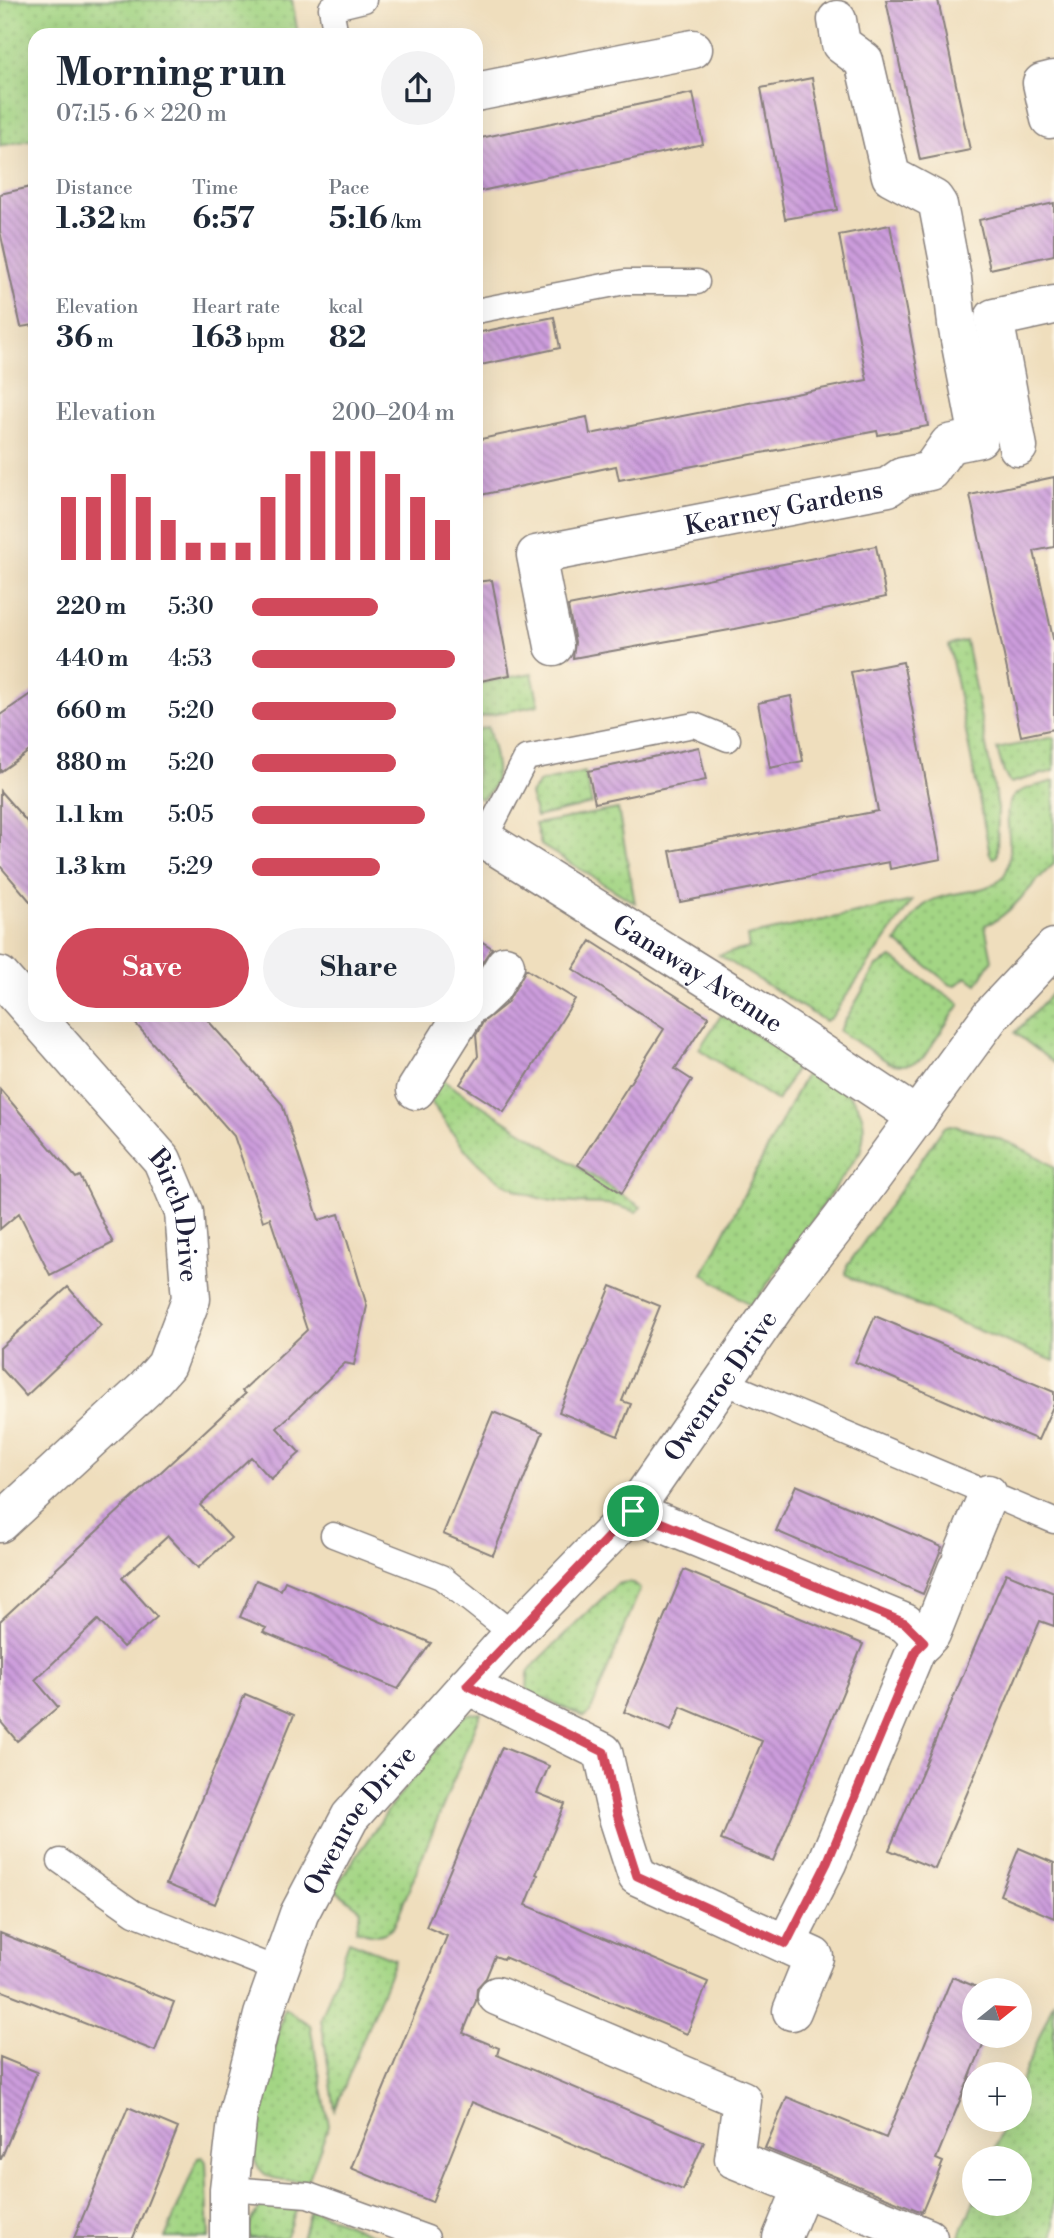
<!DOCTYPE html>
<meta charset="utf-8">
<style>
:root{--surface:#fff;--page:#f2f2f3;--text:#1f2937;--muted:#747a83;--accent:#d1495b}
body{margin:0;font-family:"Libre Bodoni",serif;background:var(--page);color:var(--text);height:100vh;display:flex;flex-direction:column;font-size:26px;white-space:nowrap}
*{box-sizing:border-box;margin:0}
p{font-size:23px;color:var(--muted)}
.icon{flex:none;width:38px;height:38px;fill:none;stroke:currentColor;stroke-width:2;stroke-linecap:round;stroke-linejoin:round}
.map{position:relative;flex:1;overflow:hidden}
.panel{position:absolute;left:28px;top:28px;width:455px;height:994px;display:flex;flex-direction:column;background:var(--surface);border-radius:21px;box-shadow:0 7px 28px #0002}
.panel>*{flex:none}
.needle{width:46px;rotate:72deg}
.controls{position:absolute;left:962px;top:1978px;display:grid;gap:14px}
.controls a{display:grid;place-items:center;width:70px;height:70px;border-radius:50%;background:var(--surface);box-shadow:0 7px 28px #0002;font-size:35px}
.pin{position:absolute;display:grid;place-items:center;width:60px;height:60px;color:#fff;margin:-30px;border:4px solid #fff;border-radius:50%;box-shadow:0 2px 7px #0007}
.round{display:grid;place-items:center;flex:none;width:74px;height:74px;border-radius:37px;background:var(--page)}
.summary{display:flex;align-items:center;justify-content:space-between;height:119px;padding:0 28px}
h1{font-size:38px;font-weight:700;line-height:52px}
.metrics{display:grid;grid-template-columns:repeat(3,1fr);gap:10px;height:119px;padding:7px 28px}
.metrics div{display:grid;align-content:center}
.metrics b{font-size:30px;font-weight:700}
.metrics small{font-size:19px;font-weight:400}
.metrics p{font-size:19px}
.chart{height:196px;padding:14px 28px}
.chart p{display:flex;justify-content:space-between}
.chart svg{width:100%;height:126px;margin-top:7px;stroke:var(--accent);stroke-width:6}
.button{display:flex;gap:14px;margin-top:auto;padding:14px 28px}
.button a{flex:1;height:80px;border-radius:42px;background:var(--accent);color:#fff;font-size:28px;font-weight:700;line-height:80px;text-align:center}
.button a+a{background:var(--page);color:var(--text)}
ul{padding:0 28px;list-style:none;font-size:23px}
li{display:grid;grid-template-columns:112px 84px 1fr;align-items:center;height:52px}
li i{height:18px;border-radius:9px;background:var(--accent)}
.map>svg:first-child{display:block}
.grass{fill:url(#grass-dots);stroke:#627c60;stroke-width:2}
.building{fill:url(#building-back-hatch)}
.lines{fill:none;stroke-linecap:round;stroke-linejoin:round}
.lane-casing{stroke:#88807c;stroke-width:27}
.street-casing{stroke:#88807c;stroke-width:41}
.lane{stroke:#fff;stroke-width:24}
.street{stroke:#fff;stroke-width:38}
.route-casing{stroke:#fff;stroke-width:14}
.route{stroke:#d1495b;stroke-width:9}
.labels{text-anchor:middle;stroke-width:5;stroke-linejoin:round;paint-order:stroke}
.street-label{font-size:26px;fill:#22223b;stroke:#fcf5e5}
</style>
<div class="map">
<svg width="1054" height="2238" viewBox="0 0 1054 2238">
<defs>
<pattern id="grass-dots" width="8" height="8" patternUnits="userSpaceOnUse" patternTransform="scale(1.75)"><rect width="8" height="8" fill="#a3d584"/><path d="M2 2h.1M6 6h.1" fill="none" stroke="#8cb773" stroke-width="1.8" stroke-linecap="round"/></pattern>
<pattern id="building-back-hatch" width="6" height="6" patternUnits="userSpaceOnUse" patternTransform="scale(1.75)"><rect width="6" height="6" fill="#cc9cdc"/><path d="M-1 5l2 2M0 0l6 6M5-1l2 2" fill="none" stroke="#a57fb4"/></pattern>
</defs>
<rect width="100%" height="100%" fill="#fcf5e5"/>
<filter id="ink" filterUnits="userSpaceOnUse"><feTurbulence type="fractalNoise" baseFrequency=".0143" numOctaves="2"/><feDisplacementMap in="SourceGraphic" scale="14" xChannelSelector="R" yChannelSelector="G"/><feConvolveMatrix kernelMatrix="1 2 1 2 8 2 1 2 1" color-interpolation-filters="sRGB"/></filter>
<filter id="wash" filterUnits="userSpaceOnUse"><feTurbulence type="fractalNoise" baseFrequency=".00686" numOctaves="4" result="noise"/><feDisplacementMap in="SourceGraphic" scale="28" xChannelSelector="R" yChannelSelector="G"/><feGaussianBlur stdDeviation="1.57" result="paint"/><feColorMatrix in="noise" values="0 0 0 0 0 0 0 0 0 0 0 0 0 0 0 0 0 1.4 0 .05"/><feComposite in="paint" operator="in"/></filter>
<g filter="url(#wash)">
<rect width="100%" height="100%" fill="#efdebd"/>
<!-- grass -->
<path class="grass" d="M0 0H292L298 35H35V139L0 146Z
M966 641 998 808 997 856 994 858 990 855 949 645Z
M532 673 539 705 476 718V684Z
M488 727C493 752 507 783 481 799L476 796V730Z
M1054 737V771L1010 783 1004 773 997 749Z
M585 772 592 804 536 817 530 794 540 782Z
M1054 781V864C1033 881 1010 918 985 925L992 960 977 984 967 977 956 985H951L896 942C906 929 916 908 931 901 949 891 989 893 1002 878 1021 856 997 811 1014 796 1023 787 1042 785 1054 781Z
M618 809 635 903 541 845 535 824Z
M912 901 831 1018 825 1021 719 955 749 948 747 936Z
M892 958 960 1004 923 1058C911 1065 903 1067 890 1063L839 1031 877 966Z
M1054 991V1063L1015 1033Z
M722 1014 800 1062 777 1101 699 1049Z
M809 1068C845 1091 875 1103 860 1152L752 1306 703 1274Z
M434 1075 641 1207 637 1212C627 1209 617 1205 606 1204 588 1203 570 1204 552 1201 484 1188 461 1145 425 1093Z
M950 1125C987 1133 1023 1145 1054 1167V1361L855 1280 846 1274 847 1266 944 1127Z
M627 1582 633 1583 640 1589 590 1713 584 1717 527 1691 528 1673 536 1663 617 1584Z
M481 1713 394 1926C382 1939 371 1935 356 1930L361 1910 334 1889 388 1810 458 1721 468 1714Z
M349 1941 395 1959 335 2110 321 2019Z
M1054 2000V2238H959L975 2198V2203H1020V2158H991L1006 2119H1020V2084Z
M284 2008 310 2025 329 2125 308 2181C283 2179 262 2185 252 2154Z
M203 2157 206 2162 209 2238H165L198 2158Z
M268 2203H299L285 2238H249C248 2221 253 2212 268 2203Z
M310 2209 382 2238H302Z"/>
<g id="blocks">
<!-- building -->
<path class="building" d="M886 0H938L970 150 920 160Z
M812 78 837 210 785 219 761 88Z
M693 93 703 144 476 192V139Z
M35 186V325L21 327 0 231V194Z
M1054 203V255L990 269 979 220Z
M890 225 928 426 878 435 877 431 619 480 616 466 476 496V440L587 417 590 434 867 380 839 235Z
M554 317 560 348 476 366V333Z
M1054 477V547L1034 551 1054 643V729L1021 736 970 495Z
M876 546 886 597 735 629 573 658 575 642 568 606Z
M492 580 510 675 476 682V582Z
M903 662 941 859 890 869 889 862 680 902 670 851 878 811 851 672Z
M35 691V747L0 772V715Z
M791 696 803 761 770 768 758 703Z
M699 747 706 780 595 803 588 771Z
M0 791 35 831V907L0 866Z
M476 938 492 948 476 971Z
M591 941 709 1017 675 1069 692 1080 622 1193 578 1165 664 1029 573 969Z
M526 969 575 999 504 1112 460 1084 478 1056 476 1035 483 1022 507 1003Z
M128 1015H203L282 1104 319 1220 339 1214 367 1306 354 1365 345 1363 277 1428 300 1453 271 1479 251 1457 200 1505 231 1538 198 1568 168 1536 122 1578 157 1617 123 1647 98 1620 35 1680 58 1707 17 1741 0 1721V1621L245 1394 242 1391 307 1330 270 1218 263 1221 234 1136Z
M0 1089 76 1178 80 1176 113 1243 50 1275 19 1213 0 1229Z
M611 1286 660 1306 622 1401 631 1404 618 1436 559 1412Z
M68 1287 101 1325 26 1396 0 1367V1348Z
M875 1316 1054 1392V1404L1038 1440 855 1362Z
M493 1412 543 1432 493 1555 443 1534Z
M796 1485 942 1547 923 1594 776 1531Z
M684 1570 863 1644 773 1861 721 1840 762 1741 681 1707 671 1731 624 1712Z
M1006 1573 1054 1593V1626L1040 1621 935 1869 889 1850Z
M256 1580 281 1590 285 1581 431 1643 398 1689 263 1632 266 1628 240 1617Z
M245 1694 294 1715 215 1904 166 1884Z
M502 1747 549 1766 537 1793 565 1804 536 1874 538 1875 526 1905 708 1982 687 2034 504 1957 503 1959 495 1956 486 1978 477 1988 476 2001 463 2033 499 2048 497 2055 704 2142 683 2190 472 2102 432 2202 351 2168 447 1936 426 1927Z
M1019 1848 1054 1863V1918L1000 1895Z
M0 1933 174 2002 155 2051 0 1990Z
M952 1977 984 1990H975V2035H987L936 2159 943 2162 922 2212 765 2148 787 2097 886 2138Z
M0 2057 37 2072 1 2159H0Z
M128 2107 178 2128 146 2207 133 2238H74Z"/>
</g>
</g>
<g filter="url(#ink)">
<use href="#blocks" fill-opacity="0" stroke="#88807c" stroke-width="2"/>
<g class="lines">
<!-- lane casing -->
<g class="lane-casing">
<path id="lane" d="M336 35 331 8 364 0
M476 311 625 282H697
M484 840 526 758 694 725 728 739
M724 1382 1054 1521
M333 1535 441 1577 513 1634
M60 1861 134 1913 278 1970
M229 2189 308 2195 427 2238"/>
</g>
<!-- street casing -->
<g class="street-casing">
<g id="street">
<path d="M476 92 693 49"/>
<path d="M1050 119 1042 83 1054 80"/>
<path d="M1018 447 994 318 1054 305"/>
<path id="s1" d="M554 646 536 555 888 487 902 477 930 471 949 444 979 438 957 324 952 278 938 205 934 199 891 176 864 61 841 44 837 20"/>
<path id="s2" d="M476 834 734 995 917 1117"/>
<path id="s3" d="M0 976 162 1160 184 1212 191 1299 166 1365 146 1388 0 1523"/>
<path d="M476 1002 492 987 505 965"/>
<path d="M416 1090 463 1015"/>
<path d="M633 1511 905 1623 924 1642"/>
<path d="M962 1557 988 1494"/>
<path d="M467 1685 603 1752 617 1814 637 1876 814 1957 792 2011"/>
<path d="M786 1944 827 1863 916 1650 931 1634 957 1569"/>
<path d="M497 1996 742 2100 734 2159 928 2238"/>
<path id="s4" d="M229 2238V2189L238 2113 263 2015 299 1914 350 1817 513 1634 633 1511 785 1292 841 1220 991 1015 1054 948"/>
<path d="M782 2238 803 2187"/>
</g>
</g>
<!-- lane -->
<use href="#lane" class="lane"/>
<!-- street -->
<use href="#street" class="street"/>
</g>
</g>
<g class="lines" filter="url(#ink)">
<!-- route casing -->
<g class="route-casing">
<path id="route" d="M633 1511 905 1623 924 1642 916 1650 827 1863 786 1944 637 1876 617 1814 604 1752 467 1685Z"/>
</g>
<!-- route -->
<use href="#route" class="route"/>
</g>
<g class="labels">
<!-- street labels -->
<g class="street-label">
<text dy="9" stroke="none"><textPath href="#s1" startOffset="345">Kearney Gardens</textPath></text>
<text dy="9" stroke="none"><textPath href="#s2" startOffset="262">Ganaway Avenue</textPath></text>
<text dy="9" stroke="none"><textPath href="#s3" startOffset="303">Birch Drive</textPath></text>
<text dy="9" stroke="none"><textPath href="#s4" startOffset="1013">Owenroe Drive</textPath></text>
<text dy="9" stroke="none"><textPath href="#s4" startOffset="446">Owenroe Drive</textPath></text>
</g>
</g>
</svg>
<div class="controls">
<a><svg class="needle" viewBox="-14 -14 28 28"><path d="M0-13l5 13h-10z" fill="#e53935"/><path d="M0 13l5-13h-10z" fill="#747a83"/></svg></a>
<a>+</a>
<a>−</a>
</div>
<div class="pin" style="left:633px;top:1511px;background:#1e9e55"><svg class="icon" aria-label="arrive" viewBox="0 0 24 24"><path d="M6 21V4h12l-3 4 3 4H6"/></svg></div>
<section class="panel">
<div class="summary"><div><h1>Morning run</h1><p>07:15 · 6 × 220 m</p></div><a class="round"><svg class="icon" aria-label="share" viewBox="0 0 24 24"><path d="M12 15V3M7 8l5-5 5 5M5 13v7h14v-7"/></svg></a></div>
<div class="metrics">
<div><p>Distance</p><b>1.32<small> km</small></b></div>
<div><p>Time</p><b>6:57</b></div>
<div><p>Pace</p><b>5:16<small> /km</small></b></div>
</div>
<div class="metrics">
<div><p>Elevation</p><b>36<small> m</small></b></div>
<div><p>Heart rate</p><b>163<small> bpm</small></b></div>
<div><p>kcal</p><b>82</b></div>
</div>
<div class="chart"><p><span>Elevation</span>200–204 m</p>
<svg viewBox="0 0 160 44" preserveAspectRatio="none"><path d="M5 44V22M15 44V22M25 44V14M35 44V22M45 44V30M55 44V38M65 44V38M75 44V38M85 44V22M95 44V14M105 44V6M115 44V6M125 44V6M135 44V14M145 44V22M155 44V30"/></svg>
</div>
<ul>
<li><b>220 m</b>5:30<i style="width:62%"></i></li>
<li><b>440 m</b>4:53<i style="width:100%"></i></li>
<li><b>660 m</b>5:20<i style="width:71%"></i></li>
<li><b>880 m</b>5:20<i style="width:71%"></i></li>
<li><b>1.1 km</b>5:05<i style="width:85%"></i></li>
<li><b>1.3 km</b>5:29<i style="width:63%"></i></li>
</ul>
<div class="button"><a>Save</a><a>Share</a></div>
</section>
</div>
